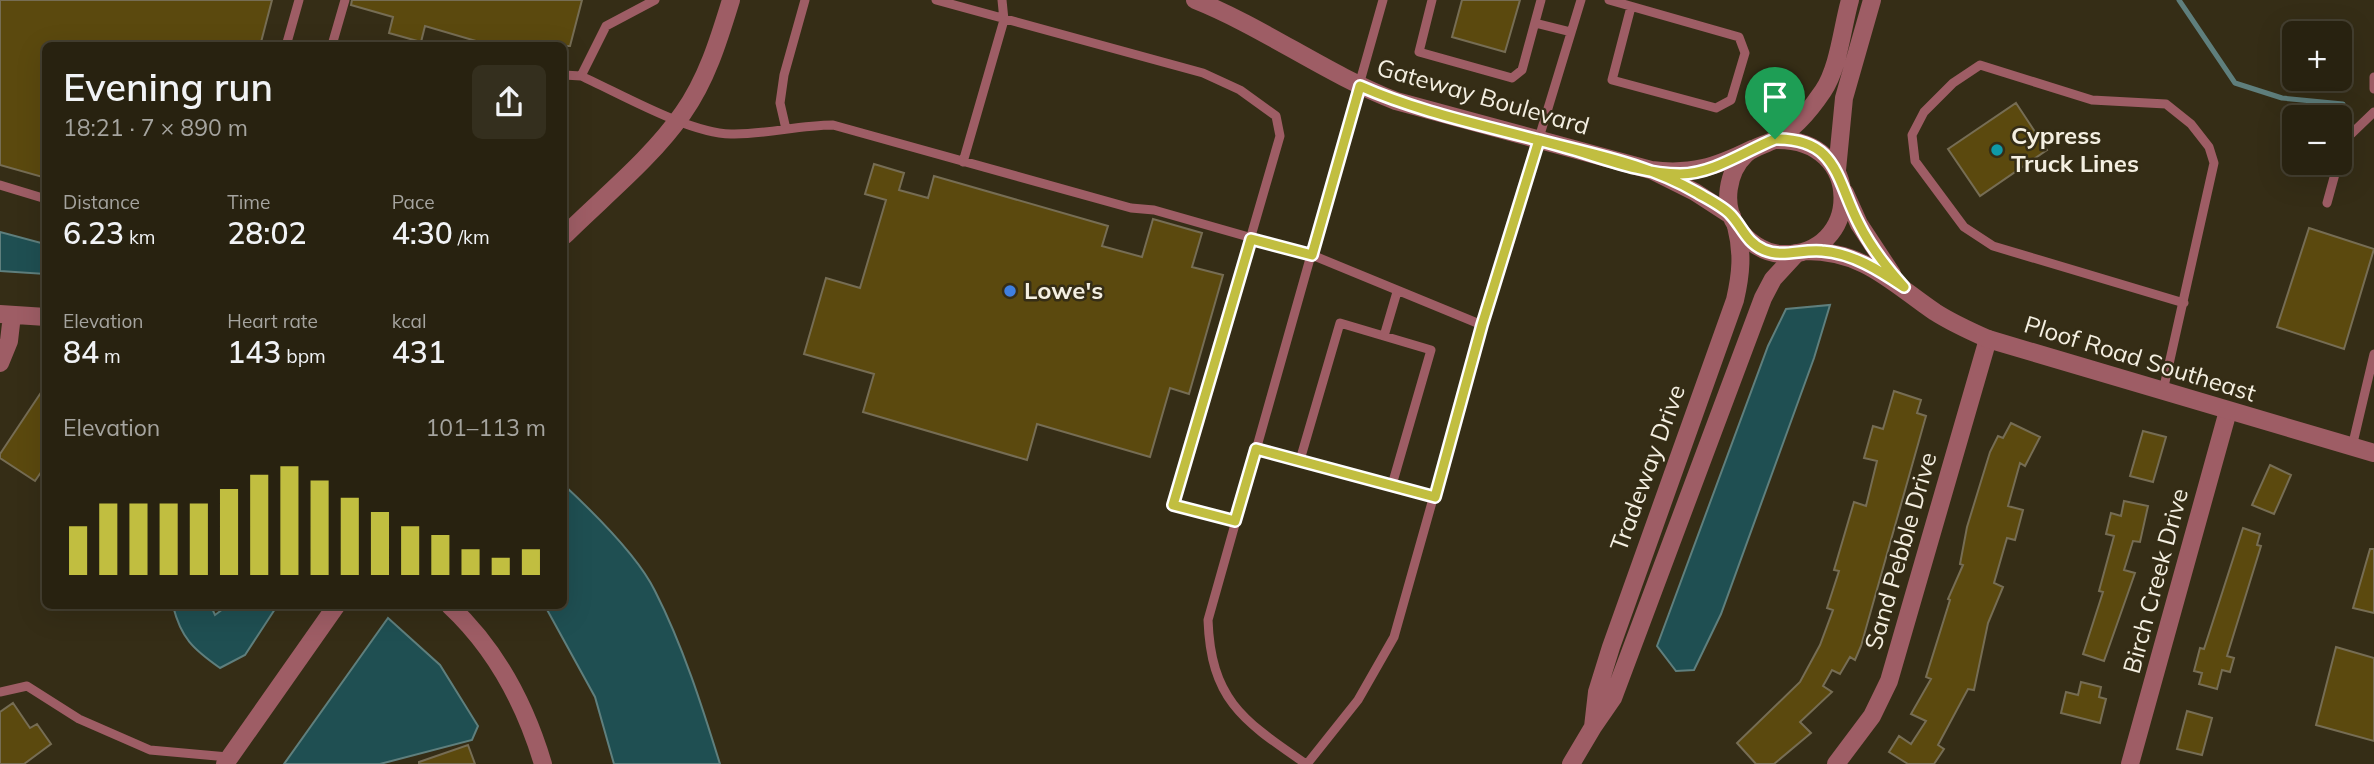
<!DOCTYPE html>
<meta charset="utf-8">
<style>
:root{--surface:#282210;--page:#342f1e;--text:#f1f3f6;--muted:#a5a49f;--line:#443f30;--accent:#c1be40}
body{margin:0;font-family:Mulish,sans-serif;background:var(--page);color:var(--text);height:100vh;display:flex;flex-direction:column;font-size:26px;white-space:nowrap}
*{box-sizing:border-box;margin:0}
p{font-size:23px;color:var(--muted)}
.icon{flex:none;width:38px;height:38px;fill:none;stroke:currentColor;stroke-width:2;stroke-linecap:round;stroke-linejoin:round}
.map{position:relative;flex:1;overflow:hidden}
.panel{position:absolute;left:42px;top:42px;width:525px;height:567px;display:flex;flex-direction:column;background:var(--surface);border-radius:10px;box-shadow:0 7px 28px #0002,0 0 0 2px var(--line)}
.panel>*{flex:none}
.buttons{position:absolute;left:2282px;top:21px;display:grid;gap:14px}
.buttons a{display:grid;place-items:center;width:70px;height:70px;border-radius:10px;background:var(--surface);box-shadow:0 7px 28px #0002,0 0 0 2px var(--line);font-size:35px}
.pin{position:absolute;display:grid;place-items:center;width:60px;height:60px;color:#fff;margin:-72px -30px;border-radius:50% 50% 50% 0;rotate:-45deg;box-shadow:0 0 7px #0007}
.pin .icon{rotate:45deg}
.round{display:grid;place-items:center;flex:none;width:74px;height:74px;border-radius:10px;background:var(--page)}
.headline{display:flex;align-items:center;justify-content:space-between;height:119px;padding:0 21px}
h1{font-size:38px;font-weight:600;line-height:52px}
.figures{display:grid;grid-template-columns:repeat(3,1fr);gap:10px;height:119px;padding:7px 21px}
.figures div{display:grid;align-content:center}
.figures b{font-size:30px;font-weight:600}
.figures small{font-size:19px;font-weight:400}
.figures p{font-size:19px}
.chart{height:196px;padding:14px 21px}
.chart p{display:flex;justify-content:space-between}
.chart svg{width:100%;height:126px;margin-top:7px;stroke:var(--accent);stroke-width:6}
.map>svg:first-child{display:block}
.water{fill:#1f4f52;stroke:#5f7f7d;stroke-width:2}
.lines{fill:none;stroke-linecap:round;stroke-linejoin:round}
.stream{stroke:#5f7f7d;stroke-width:5}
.building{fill:#5b490e;stroke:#766d54;stroke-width:2}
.service{stroke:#9e5d65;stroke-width:9}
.minor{stroke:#9e5d65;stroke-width:18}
.tertiary{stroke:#9e5d65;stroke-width:18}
.route-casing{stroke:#fff;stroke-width:14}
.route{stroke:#c1be40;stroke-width:9}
.culture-dot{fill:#0f9aa8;stroke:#352d16;stroke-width:2.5}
.shop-dot{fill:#3f7fe0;stroke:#352d16;stroke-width:2.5}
.labels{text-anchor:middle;stroke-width:5;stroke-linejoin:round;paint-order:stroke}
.street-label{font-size:24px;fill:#f4efe1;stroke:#352d16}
.poi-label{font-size:24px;font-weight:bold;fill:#f4efe1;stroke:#352d16;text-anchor:start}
</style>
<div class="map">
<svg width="2374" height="764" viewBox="0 0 2374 764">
<rect width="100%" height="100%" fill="#352d16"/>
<!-- water -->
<path class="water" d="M0 232 45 244V274L0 271Z
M1830 305 1814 358 1721 614 1694 670 1676 671 1657 646 1768 346 1786 309Z
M564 485C593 512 638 556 655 591 683 646 702 706 720 764H614L595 697 545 606H564Z
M173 606H211L215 615 227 606H277L245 655 220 668C193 649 181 638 173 606Z
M388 618 440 665 478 726 472 740 380 764H284Z"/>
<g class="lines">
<!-- stream -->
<path class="stream" d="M2179 0 2235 83 2282 98 2343 104"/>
</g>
<!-- building -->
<path class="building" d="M0 0H272L260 46H46V178L0 165Z
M352 0H582L570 46H493L425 26 421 42 389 33 393 17 351 5Z
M1462 0H1520L1505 52 1452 37Z
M2016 103 2047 150 1980 196 1948 149Z
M874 164 904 173 899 190 928 198 934 176 1108 226 1102 246 1142 257 1153 219 1202 233 1192 267 1223 275 1189 394 1170 388 1150 457 1037 424 1027 460 863 412 874 374 804 354 826 278 860 288 886 200 865 194Z
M2309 228 2374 249 2344 349 2277 327Z
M46 385V465L35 481 0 458V454Z
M1894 391 1921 400 1917 413 1926 416 1861 646 1855 660 1850 657 1840 674 1832 670 1823 686 1832 692 1800 722 1811 733 1774 764H1756L1737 743 1800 682 1820 645 1833 610 1827 608 1839 571 1834 570 1854 502 1866 506 1877 461 1864 458 1873 426 1883 429Z
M2011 423 2040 437 2025 466 2020 463 2008 506 2023 510 2015 540 2007 538 1994 583 2003 587 1988 623 1974 690 1968 689 1938 745 1944 749 1934 764H1908L1889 752 1899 736 1911 744 1926 721 1911 714 1931 679 1926 677 1950 600 1948 599 1963 565 1960 564 1967 527 1990 452 1998 436 2003 438Z
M2143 431 2166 437 2153 482 2130 476Z
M2270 465 2291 475 2274 514 2252 505Z
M2124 501 2148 506 2140 542 2133 541 2124 570 2135 573 2104 661 2083 654 2103 592 2099 591 2114 536 2106 534 2111 513 2121 516Z
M2243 528 2260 534 2257 545 2261 546 2227 656 2234 658 2230 672 2222 670 2217 689 2199 684 2202 673 2194 671 2200 648 2204 649Z
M2370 549H2374V613L2353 608Z
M2336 647 2374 658V741L2316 725Z
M2081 682 2101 687 2099 697 2106 699 2100 723 2061 713 2066 692 2078 695Z
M13 703 30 728 37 724 51 744 24 764H0V712Z
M2187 711 2212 718 2202 755 2177 749Z
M468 745 475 764H419V762Z"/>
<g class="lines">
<!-- service -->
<path class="service" d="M936 0 1203 73 1240 90 1276 116 1280 136 1173 505 1235 521
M1432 0 1419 52 1512 78 1522 70 1541 0
M1609 0 1739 37 1745 53 1731 100 1716 108 1612 80 1631 7
M1535 23 1571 32
M286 46 299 0
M341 46 332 45 345 0
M564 75 581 76 606 26 655 0
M581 76C621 94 688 133 731 134 765 135 798 125 833 125L1131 208 1154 210 1312 255 1482 325 1394 637 1358 700 1307 764
M2374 77V89
M786 129 780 103 784 75 805 0
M2340 157 2348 137 2374 112
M963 162 1004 20 1002 0
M0 185 46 199
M2327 203 2338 163
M1482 325 1581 0
M1384 336 1397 292
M2163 391 2214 163 2209 147 2191 124 2166 104 2092 100 1980 65 1953 83 1924 112 1912 135 1915 161 1964 227 1993 246 2184 303
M2352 447 2374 354
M1256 449 1300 460 1340 323 1431 350 1392 485
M1300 460 1435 497
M0 692 27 686 79 719 150 750 228 757
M1306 764C1244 721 1211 701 1208 620L1383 0"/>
<!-- minor -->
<path class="minor" d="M1195 0C1265 28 1326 74 1396 101L1651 170
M1732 216 1695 192 1651 170C1692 175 1715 167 1752 149
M1736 226C1743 253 1741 274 1735 300L1611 647 1597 692 1593 727 1613 698 1763 298 1773 279 1797 253
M564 236C603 197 651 159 683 113 707 79 719 39 731 0
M0 314 46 317
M0 363 9 341 12 315
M450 606C496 649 525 704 543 764
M225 764 336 606
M1571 764 1593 727
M1836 764 1872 716 1889 681 1988 339
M2130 764 2228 411"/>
<!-- tertiary -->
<path class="tertiary" d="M1775 140C1866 137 1862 258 1781 254 1763 253 1747 241 1737 227 1722 205 1727 172 1746 154 1755 146 1765 145 1774 140 1793 130 1811 109 1823 91 1839 67 1842 28 1850 0
M1837 170 1844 98 1872 0
M1845 193 1859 224 1892 274
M1806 251C1864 251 1891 282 1935 312 1952 323 1970 331 1988 339L2374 453"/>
</g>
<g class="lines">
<!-- route casing -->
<g class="route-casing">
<path id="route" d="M1775 139C1745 151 1713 174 1680 174 1640 174 1598 156 1560 146 1493 127 1423 114 1360 86L1312 255 1251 239 1173 505 1235 521 1256 449 1435 497 1482 325 1539 140C1592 154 1648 164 1696 192 1706 198 1723 206 1731 215 1743 228 1746 242 1764 250 1783 258 1801 249 1822 251 1852 253 1879 270 1904 287 1886 267 1871 248 1859 224 1836 180 1838 138 1775 139"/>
</g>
<!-- route -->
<use href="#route" class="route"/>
</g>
<!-- markers -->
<circle class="culture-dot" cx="1997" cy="150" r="7"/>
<circle class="shop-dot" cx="1010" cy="291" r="7"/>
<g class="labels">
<!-- street labels -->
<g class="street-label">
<text transform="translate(1483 97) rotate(16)" y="8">Gateway Boulevard</text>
<text transform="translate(2140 359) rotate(17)" y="8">Ploof Road Southeast</text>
<text transform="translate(1648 468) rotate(-70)" y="8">Tradeway Drive</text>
<text transform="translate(1901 551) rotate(-74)" y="8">Sand Pebble Drive</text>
<text transform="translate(2156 581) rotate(-75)" y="8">Birch Creek Drive</text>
</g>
<!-- poi labels -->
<g class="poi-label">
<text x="2011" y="144">Cypress<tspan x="2011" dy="28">Truck Lines</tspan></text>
<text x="1024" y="299">Lowe's</text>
</g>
</g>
</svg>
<div class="buttons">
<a>+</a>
<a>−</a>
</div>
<div class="pin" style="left:1775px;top:139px;background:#1e9e55"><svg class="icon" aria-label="arrive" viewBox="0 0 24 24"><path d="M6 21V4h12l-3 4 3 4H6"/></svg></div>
<section class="panel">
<div class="headline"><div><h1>Evening run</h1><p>18:21 · 7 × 890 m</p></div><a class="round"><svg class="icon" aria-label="share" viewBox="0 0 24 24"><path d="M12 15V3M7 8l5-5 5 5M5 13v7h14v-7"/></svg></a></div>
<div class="figures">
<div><p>Distance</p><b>6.23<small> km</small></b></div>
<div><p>Time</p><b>28:02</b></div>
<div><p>Pace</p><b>4:30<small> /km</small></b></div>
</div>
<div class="figures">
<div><p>Elevation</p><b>84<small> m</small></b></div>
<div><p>Heart rate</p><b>143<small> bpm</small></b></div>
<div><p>kcal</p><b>431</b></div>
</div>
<div class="chart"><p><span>Elevation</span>101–113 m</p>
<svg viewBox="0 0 160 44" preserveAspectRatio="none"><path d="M5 44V27M15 44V19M25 44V19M35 44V19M45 44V19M55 44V14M65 44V9M75 44V6M85 44V11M95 44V17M105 44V22M115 44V27M125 44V30M135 44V35M145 44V38M155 44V35"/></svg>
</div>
</section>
</div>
